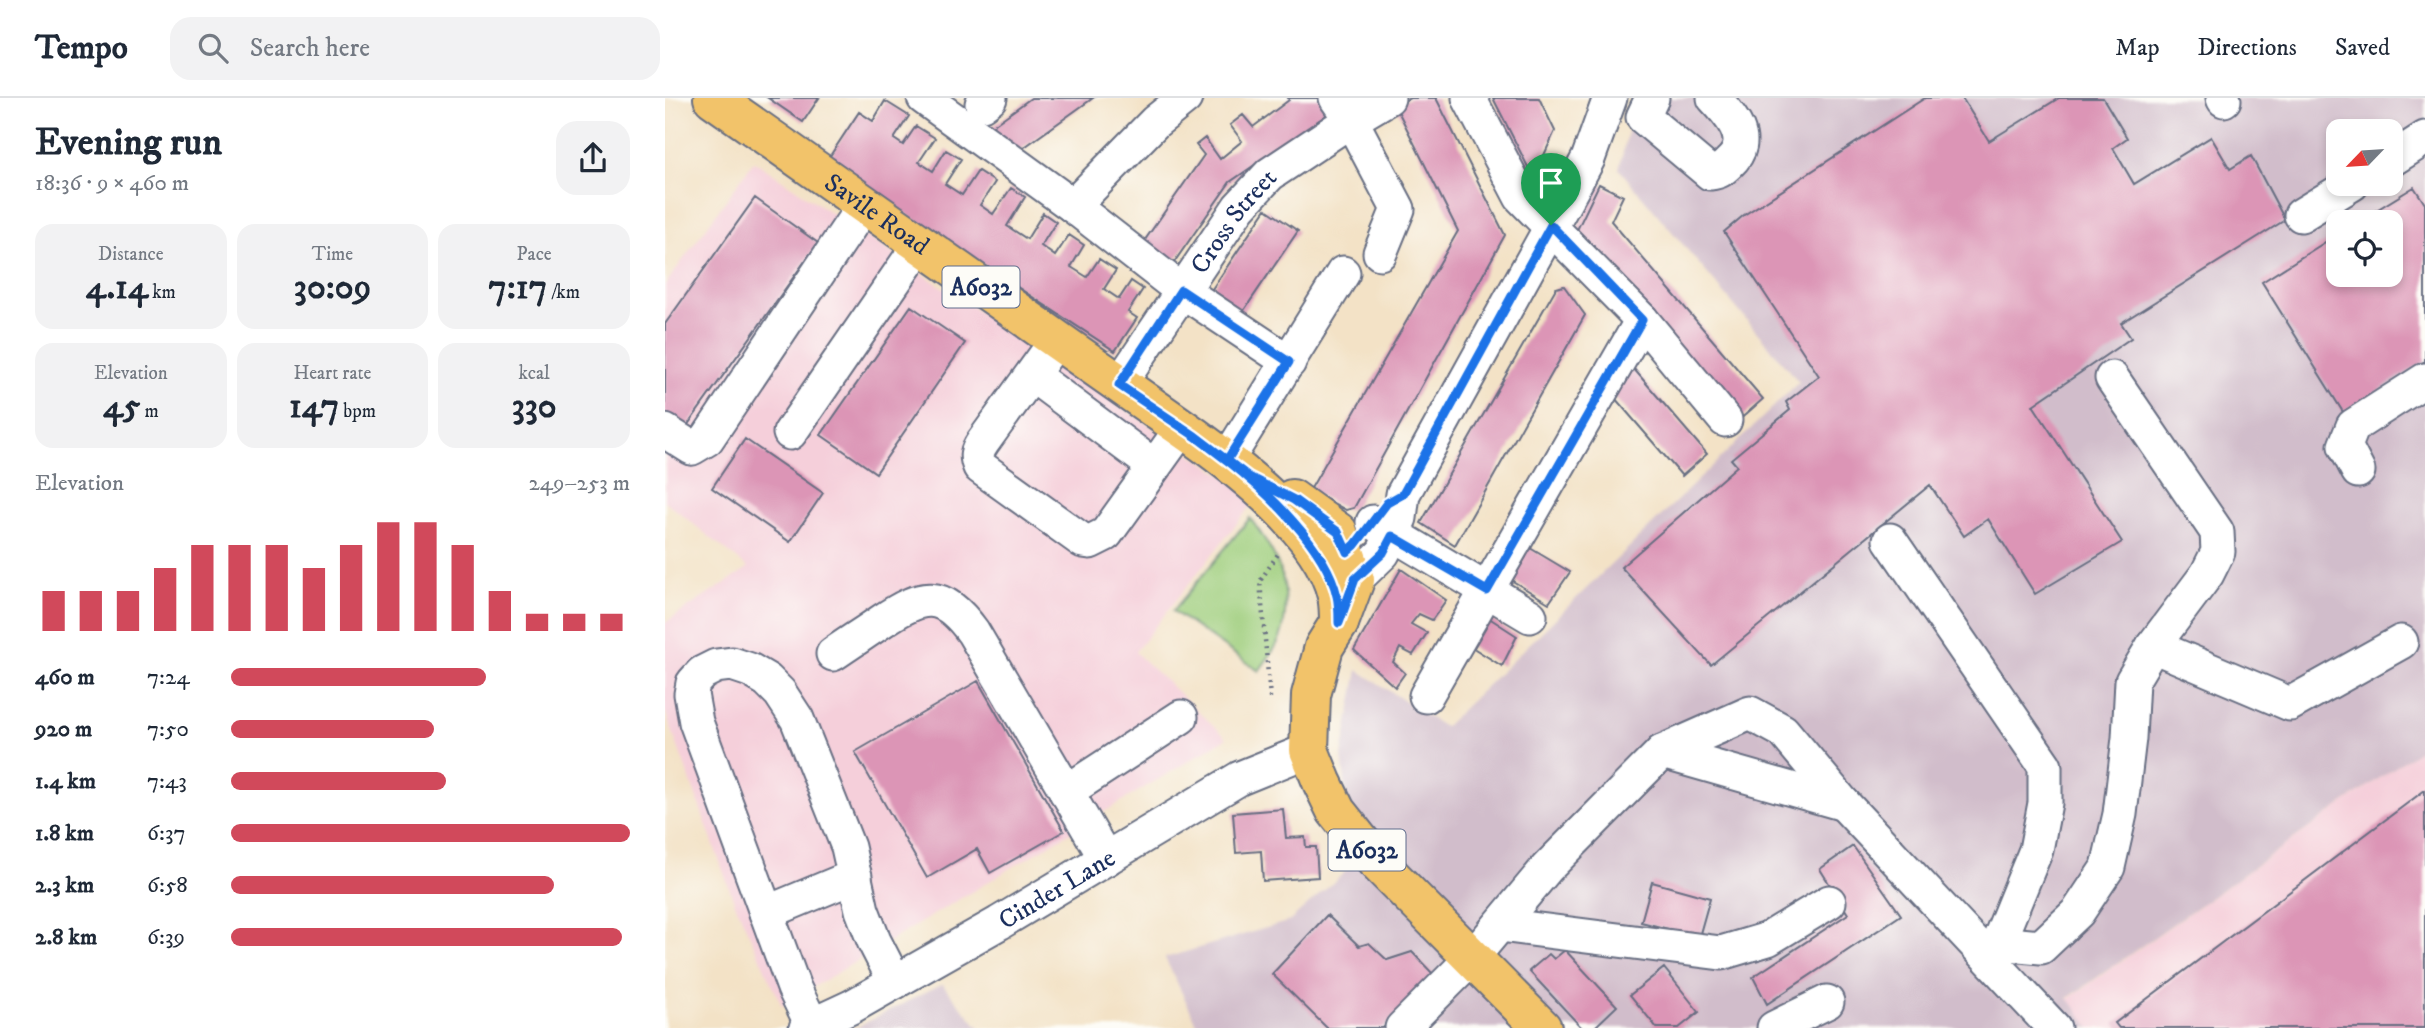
<!DOCTYPE html>
<meta charset="utf-8">
<style>
:root{--surface:#fff;--page:#f2f2f3;--text:#1f2937;--muted:#747a83;--line:#e0e1e3;--accent:#d1495b}
body{margin:0;font-family:"IM FELL DW Pica",serif;background:var(--page);color:var(--text);height:100vh;display:flex;flex-direction:column;font-size:26px;white-space:nowrap}
*{box-sizing:border-box;margin:0}
p{font-size:23px;color:var(--muted)}
.icon{flex:none;width:38px;height:38px;fill:none;stroke:currentColor;stroke-width:2;stroke-linecap:round;stroke-linejoin:round}
.map{position:relative;flex:1;overflow:hidden}
.sheet{display:flex;flex-direction:column;background:var(--surface);width:665px}
.sheet>*{flex:none}
.needle{width:46px;rotate:245deg}
.fabs{position:absolute;left:1661px;top:21px;display:grid;gap:14px}
.fabs a{display:grid;place-items:center;width:77px;height:77px;border-radius:14px;background:var(--surface);box-shadow:0 4px 10px #0003;font-size:35px}
.pin{position:absolute;display:grid;place-items:center;width:60px;height:60px;color:#fff;margin:-72px -30px;border-radius:50% 50% 50% 0;rotate:-45deg;box-shadow:0 0 7px #0007}
.pin .icon{rotate:45deg}
.round{display:grid;place-items:center;flex:none;width:74px;height:74px;border-radius:21px;background:var(--page)}
.overview{display:flex;align-items:center;justify-content:space-between;height:119px;padding:0 35px}
h1{font-size:38px;font-weight:700;line-height:52px}
.figures{display:grid;grid-template-columns:repeat(3,1fr);gap:10px;height:119px;padding:7px 35px}
.figures div{display:grid;align-content:center;border-radius:18px;background:var(--page);text-align:center}
.figures b{font-size:35px;font-weight:700}
.figures small{font-size:19px;font-weight:400}
.figures p{font-size:19px}
.chart{height:196px;padding:14px 35px}
.chart p{display:flex;justify-content:space-between}
.chart svg{width:100%;height:126px;margin-top:7px;stroke:var(--accent);stroke-width:6}
ul{padding:0 35px;list-style:none;font-size:23px}
li{display:grid;grid-template-columns:112px 84px 1fr;align-items:center;height:52px}
li i{height:18px;border-radius:9px;background:var(--accent)}
header{display:flex;align-items:center;gap:42px;box-sizing:border-box;height:98px;padding:0 35px;background:var(--surface);border-bottom:2px solid var(--line)}
header strong{font-size:33px}
nav{display:flex;gap:38px;margin-inline-start:auto;font-size:24px}
.search{width:490px;height:63px;background:var(--page);display:flex;align-items:center;gap:18px;box-sizing:border-box;padding:0 24px;border-radius:21px;color:var(--muted);font-size:26px}
main{display:flex;flex:1;min-height:0}
.map>svg:first-child{display:block}
.built{fill:#f5cfda}
.industrial{fill:#d1bdcb;fill-rule:evenodd}
.green{fill:#9fce7d;stroke:#5d7e6e;stroke-width:2}
.building{fill:#dc95b6}
.lines{fill:none;stroke-linecap:round;stroke-linejoin:round}
.minor-casing{stroke:#676e82;stroke-width:37}
.major-casing{stroke:#676e82;stroke-width:42}
.path{stroke:#676e82;stroke-width:4.5;stroke-dasharray:2 5;stroke-linecap:butt}
.minor{stroke:#fff;stroke-width:33}
.major{stroke:#f2c36a;stroke-width:38}
.route-casing{stroke:#fff;stroke-width:14}
.route{stroke:#1a73e8;stroke-width:9}
.labels{text-anchor:middle;stroke-width:6;stroke-linejoin:round;paint-order:stroke}
.shield{fill:#fdfcf7;stroke:#5f6c8c;stroke-width:2}
.shield-label{font-size:24px;font-weight:bold;fill:#1b2f5e}
.street-label{font-size:26px;fill:#1b2f5e;stroke:#fdfcf7}
</style>
<header>
<strong>Tempo</strong>
<div class="search"><svg class="icon" aria-label="search" viewBox="0 0 24 24"><circle cx="10" cy="10" r="6"/><path d="M15 15l6 6"/></svg>Search here</div>
<nav><a>Map</a><a>Directions</a><a>Saved</a></nav>
</header>
<main>
<section class="sheet">
<div class="overview"><div><h1>Evening run</h1><p>18:36 · 9 × 460 m</p></div><a class="round"><svg class="icon" aria-label="share" viewBox="0 0 24 24"><path d="M12 15V3M7 8l5-5 5 5M5 13v7h14v-7"/></svg></a></div>
<div class="figures">
<div><p>Distance</p><b>4.14<small> km</small></b></div>
<div><p>Time</p><b>30:09</b></div>
<div><p>Pace</p><b>7:17<small> /km</small></b></div>
</div>
<div class="figures">
<div><p>Elevation</p><b>45<small> m</small></b></div>
<div><p>Heart rate</p><b>147<small> bpm</small></b></div>
<div><p>kcal</p><b>330</b></div>
</div>
<div class="chart"><p><span>Elevation</span>249–253 m</p>
<svg viewBox="0 0 160 44" preserveAspectRatio="none"><path d="M5 44V30M15 44V30M25 44V30M35 44V22M45 44V14M55 44V14M65 44V14M75 44V22M85 44V14M95 44V6M105 44V6M115 44V14M125 44V30M135 44V38M145 44V38M155 44V38"/></svg>
</div>
<ul>
<li><b>460 m</b>7:24<i style="width:64%"></i></li>
<li><b>920 m</b>7:50<i style="width:51%"></i></li>
<li><b>1.4 km</b>7:43<i style="width:54%"></i></li>
<li><b>1.8 km</b>6:37<i style="width:100%"></i></li>
<li><b>2.3 km</b>6:58<i style="width:81%"></i></li>
<li><b>2.8 km</b>6:39<i style="width:98%"></i></li>
</ul>
</section>
<div class="map">
<svg width="1760" height="930" viewBox="0 0 1760 930">
<rect width="100%" height="100%" fill="#fdfcf7"/>
<filter id="ink" filterUnits="userSpaceOnUse"><feTurbulence type="fractalNoise" baseFrequency=".0143" numOctaves="2"/><feDisplacementMap in="SourceGraphic" scale="14" xChannelSelector="R" yChannelSelector="G"/><feConvolveMatrix kernelMatrix="1 2 1 2 8 2 1 2 1" color-interpolation-filters="sRGB"/></filter>
<filter id="wash" filterUnits="userSpaceOnUse"><feTurbulence type="fractalNoise" baseFrequency=".00686" numOctaves="4" result="noise"/><feDisplacementMap in="SourceGraphic" scale="28" xChannelSelector="R" yChannelSelector="G"/><feGaussianBlur stdDeviation="1.57" result="paint"/><feColorMatrix in="noise" values="0 0 0 0 0 0 0 0 0 0 0 0 0 0 0 0 0 1.4 0 .05"/><feComposite in="paint" operator="in"/></filter>
<g filter="url(#wash)">
<rect width="100%" height="100%" fill="#f3e2c6"/>
<!-- built -->
<path class="built" d="M89 63 592 400 470 554 562 640 117 908 69 803 0 613V525L83 470 0 403V187Z
M1760 648V930H1426L1403 901Z"/>
<!-- industrial -->
<path class="industrial" d="M971 0H1760V648L1403 900 1426 930H534L500 860 625 823 689 766 677 657 693 572 779 629 1134 284 954 71ZM1673 33H1726V86H1673ZM1673 124H1726V177H1673Z
M277 886 315 930H190Z"/>
<!-- green -->
<path class="green" d="M585 420C607 450 624 476 620 515 619 526 618 536 612 546 607 556 600 564 594 573L508 513Z"/>
<g id="blocks">
<!-- building -->
<path class="building" d="M103 0H154L138 24Z
M366 0H428L347 58 319 34Z
M623 0H655L665 15 565 84 503 173 473 152 539 57 531 47 540 40 555 61 577 43 565 27 578 17 588 29 624 2Z
M745 0H771L840 137 689 410 681 412 645 392 793 133 730 7Z
M828 0H874L890 33 875 66 864 71Z
M1260 0H1297L1324 43 1394 0H1438L1462 40 1448 50 1469 86 1546 39 1565 71 1586 58 1620 122 1456 225 1466 240 1368 307 1457 444 1370 496 1323 421 1299 438 1265 387 1046 567 956 469 1072 368 1066 361 1125 312 1121 304 1154 278 1059 134 1079 117Z
M220 3 244 18 229 41 238 47 251 28 270 40 254 64 268 73 281 52 296 61 280 86 297 97 313 73 330 84 315 107 328 116 346 90 360 99 342 128 362 141 378 115 391 124 376 148 390 158 404 137 419 147 406 169 422 179 434 161 451 172 439 191 454 201 466 183 478 191 463 214 472 220 450 253 161 64 194 14 208 23Z
M934 86 958 98 946 123 1098 301 1071 325 910 136Z
M1749 89 1760 106V263L1678 314 1597 184 1673 136V177H1726V124H1692Z
M90 100 153 145 19 332 0 318V226Z
M601 111 633 133 573 221 541 200Z
M899 188 920 217 790 447 756 425 891 190Z
M246 208 300 245 211 375 156 337Z
M968 270 1042 356 1017 378 943 292Z
M80 341 158 395 125 444 47 390Z
M855 444 905 474 884 505 836 476Z
M736 471 781 502 767 522 754 516 746 526 762 535 748 557 735 550 728 564 740 575 730 589 689 552Z
M818 516 852 538 837 568 802 546Z
M313 583 399 733 325 775 312 751 262 780 190 654Z
M1760 692V930H1454L1450 925Z
M618 711 621 740 640 739 641 749H651L653 779 598 783 596 753 571 755 568 715Z
M1188 748 1236 817 1102 906 1088 879 1183 816 1155 771Z
M987 784 1045 800 1034 839 976 824Z
M662 817 694 848 704 845 722 862 747 854 769 877 718 930H662L607 876Z
M900 852 952 908 929 930H917L864 873 884 856 889 861Z
M999 870 1034 914 1014 930H992L965 897Z"/>
</g>
</g>
<g filter="url(#ink)">
<use href="#blocks" fill-opacity="0" stroke="#676e82" stroke-width="2"/>
<g class="lines">
<!-- minor casing -->
<g class="minor-casing">
<g id="minor">
<path d="M259 0 408 108 516 192 624 264"/>
<path d="M671 0 686 22 733 111 715 155"/>
<path d="M804 0 856 99 977 222 1060 322"/>
<path d="M987 0 978 19 1045 75C1054 74 1057 72 1064 65 1089 43 1066 18 1049 0"/>
<path d="M1558 0 1559 2"/>
<path d="M317 6 325 0"/>
<path d="M1726 62 1760 40"/>
<path d="M408 108 490 24 520 0"/>
<path d="M1636 117 1687 86"/>
<path d="M391 243 318 344C312 353 310 358 315 369L418 443 425 444 441 436 517 330"/>
<path d="M367 277 489 368"/>
<path id="s1" d="M454 287 574 109 605 76 686 22 723 0"/>
<path d="M0 333 27 350 42 341 199 107"/>
<path d="M125 335 255 146"/>
<path d="M562 362 678 175"/>
<path d="M1693 373 1680 348 1688 328 1760 282"/>
<path d="M708 424 865 518"/>
<path d="M1225 442 1380 668V705L1371 752 1326 862"/>
<path d="M668 486 690 482 718 455 735 420 738 396 907 91 923 61 945 0"/>
<path d="M1488 548 1625 606 1736 544"/>
<path d="M168 556C184 545 201 534 217 523 257 496 277 491 308 534L441 761"/>
<path d="M761 598 977 222"/>
<path d="M997 654 1179 706"/>
<path d="M401 694 516 619"/>
<path d="M101 815 190 778"/>
<path d="M835 827 1056 855 1103 841 1164 804"/>
<path d="M1333 845 1376 849 1413 814 1443 769 1455 716 1464 640 1467 583 1488 548 1542 476 1553 454 1552 434 1447 280"/>
<path d="M147 927 129 890 31 624 26 596 28 585 37 575 51 568 67 566 85 572 102 582 115 595 132 621 183 749 197 812 209 843 230 884"/>
<path id="s2" d="M141 930 186 909 334 825 575 680 644 652"/>
<path d="M737 930 806 861 882 770 997 654 1085 615 1118 633 1179 706 1389 930"/>
<path d="M1109 930 1162 904"/>
</g>
</g>
<!-- major casing -->
<g class="major-casing">
<g id="major">
<path id="s3" d="M48 0 530 339C577 373 659 437 672 498 674 507 674 516 674 525"/>
<path d="M627 401 673 434 690 482 674 525 659 549 646 597 644 652 657 684 671 713 710 762 877 930"/>
</g>
</g>
<!-- path -->
<path class="path" d="M605 600 595 483 613 456"/>
<!-- minor -->
<use href="#minor" class="minor"/>
<!-- major -->
<use href="#major" class="major"/>
</g>
</g>
<g class="lines" filter="url(#ink)">
<!-- route casing -->
<g class="route-casing">
<path id="route" d="M886 127 738 396 722 405 690 447 682 454 673 434 629 402 584 379 530 338 454 287 516 192 624 264 562 362C601 393 661 448 672 498 674 506 674 516 674 525L690 481 718 455 727 438 822 493 977 222 886 127"/>
</g>
<!-- route -->
<use href="#route" class="route"/>
</g>
<g class="labels">
<!-- shield labels -->
<g class="shield">
<rect x="277.5" y="168.5" width="77" height="41" rx="5"/>
<rect x="663.5" y="731.5" width="77" height="41" rx="5"/>
</g>
<g class="shield-label">
<text x="316" y="197">A6032</text>
<text x="702" y="760">A6032</text>
</g>
<!-- street labels -->
<g class="street-label">
<text dy="9" stroke="none"><textPath href="#s3" startOffset="201">Savile Road</textPath></text>
<text dy="9" stroke="none"><textPath href="#s1" startOffset="200">Cross Street</textPath></text>
<text dy="9" stroke="none"><textPath href="#s2" startOffset="287">Cinder Lane</textPath></text>
</g>
</g>
</svg>
<div class="fabs">
<a><svg class="needle" viewBox="-14 -14 28 28"><path d="M0-13l5 13h-10z" fill="#e53935"/><path d="M0 13l5-13h-10z" fill="#747a83"/></svg></a>
<a><svg class="icon" aria-label="locate" viewBox="0 0 24 24"><circle cx="12" cy="12" r="6"/><path d="M12 2v4M12 18v4M2 12h4M18 12h4"/></svg></a>
</div>
<div class="pin" style="left:886px;top:127px;background:#1e9e55"><svg class="icon" aria-label="arrive" viewBox="0 0 24 24"><path d="M6 21V4h12l-3 4 3 4H6"/></svg></div>
</div>
</main>
